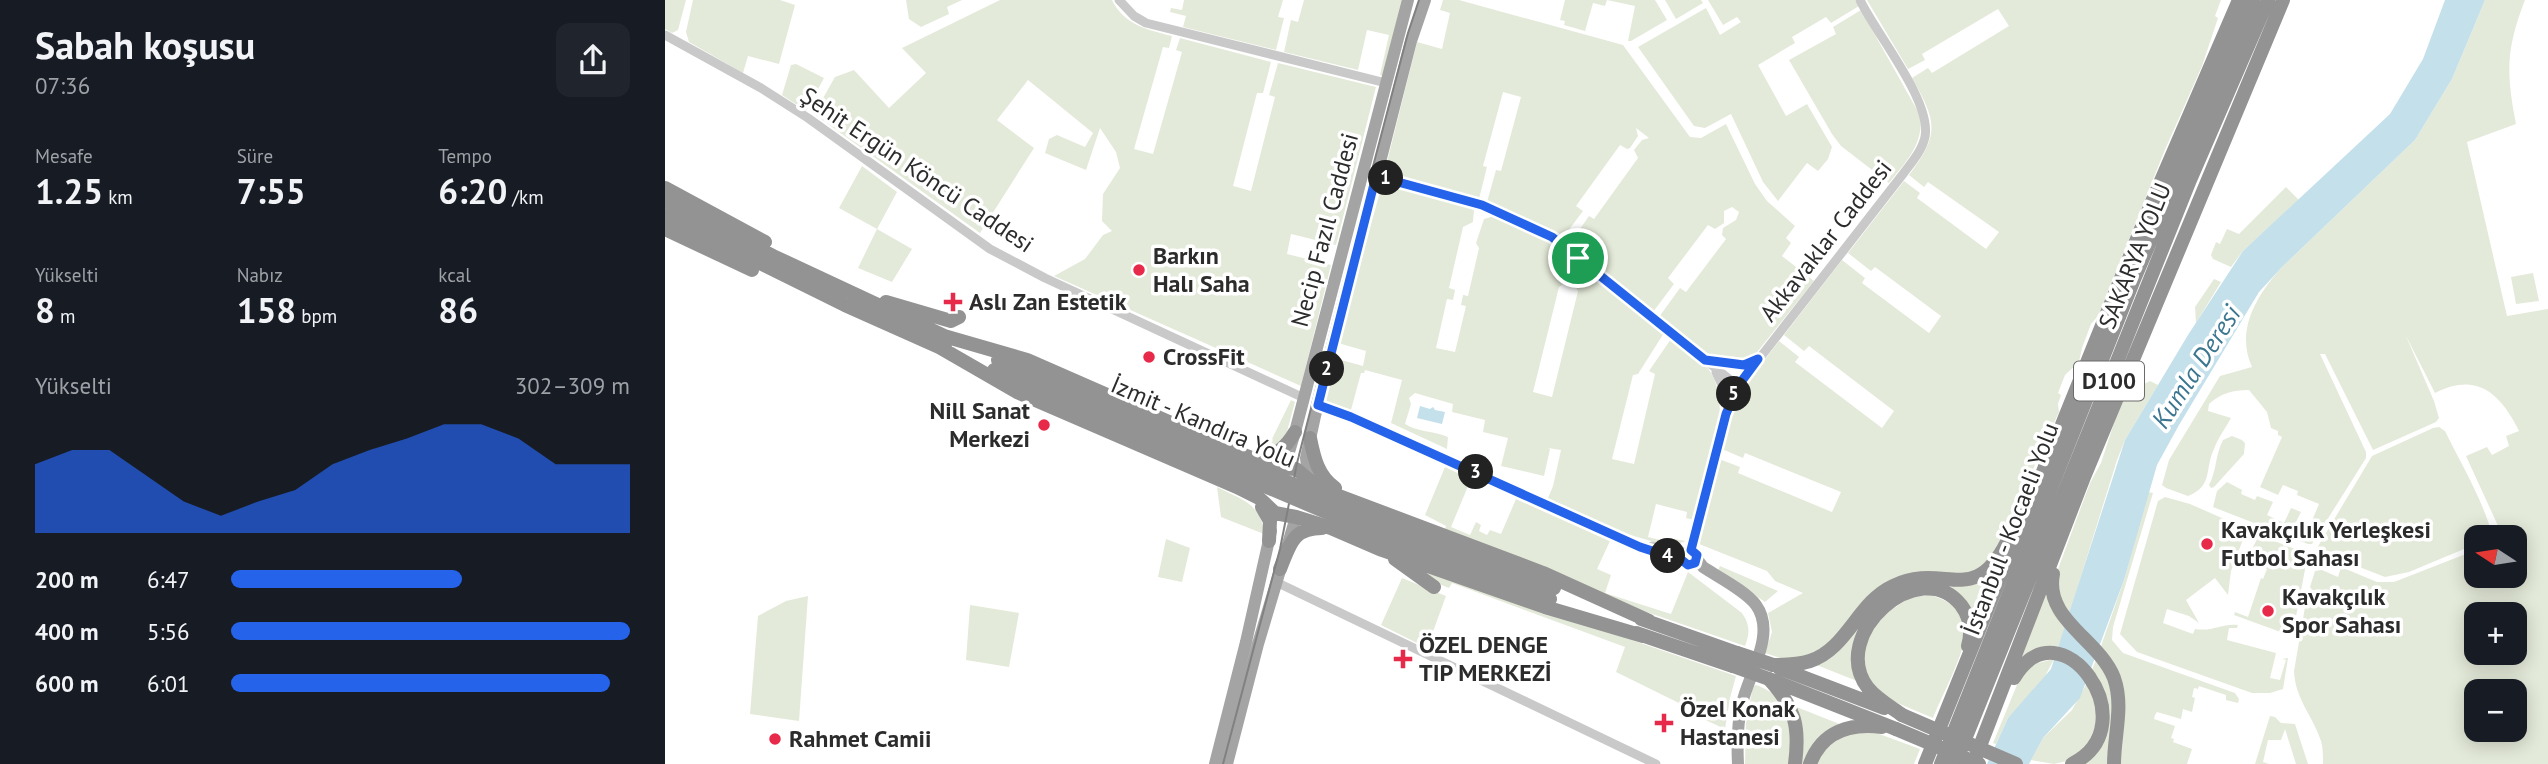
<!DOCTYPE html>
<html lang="tr">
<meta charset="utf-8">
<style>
:root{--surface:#171b24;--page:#20242c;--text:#f1f3f6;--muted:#9ea1a6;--accent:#2563eb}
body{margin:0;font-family:"PT Sans",sans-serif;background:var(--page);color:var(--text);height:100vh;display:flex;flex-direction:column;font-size:26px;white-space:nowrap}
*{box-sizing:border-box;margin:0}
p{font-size:23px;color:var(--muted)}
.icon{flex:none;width:38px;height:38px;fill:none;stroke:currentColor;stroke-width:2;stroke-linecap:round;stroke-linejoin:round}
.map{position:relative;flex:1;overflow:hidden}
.panel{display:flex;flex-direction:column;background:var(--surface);width:665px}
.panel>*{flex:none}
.needle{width:46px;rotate:282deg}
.tools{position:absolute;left:1799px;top:525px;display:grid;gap:14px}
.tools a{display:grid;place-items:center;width:63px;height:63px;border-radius:14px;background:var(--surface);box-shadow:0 4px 18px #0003;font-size:35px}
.pin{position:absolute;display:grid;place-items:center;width:60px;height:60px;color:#fff;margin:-30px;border:4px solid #fff;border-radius:50%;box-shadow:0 2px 7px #0007}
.km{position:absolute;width:35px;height:35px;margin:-18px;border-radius:50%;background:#222;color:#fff;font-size:19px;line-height:35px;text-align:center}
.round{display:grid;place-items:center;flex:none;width:74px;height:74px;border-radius:14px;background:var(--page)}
.summary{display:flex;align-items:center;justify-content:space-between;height:119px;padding:0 35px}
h1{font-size:38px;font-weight:700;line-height:52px}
.figures{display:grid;grid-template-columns:repeat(3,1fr);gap:10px;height:119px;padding:7px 35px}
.figures div{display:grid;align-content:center}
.figures b{font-size:35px;font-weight:700}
.figures small{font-size:19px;font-weight:400}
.figures p{font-size:19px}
.chart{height:196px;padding:14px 35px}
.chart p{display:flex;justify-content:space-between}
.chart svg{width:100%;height:126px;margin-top:7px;fill:var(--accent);opacity:.7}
ul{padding:0 35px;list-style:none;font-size:23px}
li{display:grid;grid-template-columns:112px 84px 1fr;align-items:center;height:52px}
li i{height:18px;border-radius:9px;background:var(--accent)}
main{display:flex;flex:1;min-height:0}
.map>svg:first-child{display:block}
.green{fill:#e4ead9;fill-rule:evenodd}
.water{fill:#c4e0eb}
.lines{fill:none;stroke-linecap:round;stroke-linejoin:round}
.minor{stroke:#c9c9c9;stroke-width:9}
.major{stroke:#a4a4a4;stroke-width:12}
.highway{stroke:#939393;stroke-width:14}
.tram{stroke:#818181;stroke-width:2}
.highway-bridge{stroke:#939393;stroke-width:14}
.route-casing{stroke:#fff;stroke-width:14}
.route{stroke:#2563eb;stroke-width:9}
.poi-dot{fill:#e72a4a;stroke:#fff;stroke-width:2.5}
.labels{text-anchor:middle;stroke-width:7;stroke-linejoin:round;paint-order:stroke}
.shield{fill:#fff;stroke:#6b6b6b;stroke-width:2}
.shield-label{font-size:23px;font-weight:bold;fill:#2c2c2c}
.street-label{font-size:24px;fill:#2c2c2c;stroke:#fff}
.poi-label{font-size:24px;font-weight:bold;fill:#2c2c2c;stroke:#fff;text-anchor:start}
.water-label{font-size:26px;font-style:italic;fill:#3a768f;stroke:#fff}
</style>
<main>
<section class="panel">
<div class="summary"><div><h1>Sabah koşusu</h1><p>07:36</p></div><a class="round"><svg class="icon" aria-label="share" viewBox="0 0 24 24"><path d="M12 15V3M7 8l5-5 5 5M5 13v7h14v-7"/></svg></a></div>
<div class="figures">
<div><p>Mesafe</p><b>1.25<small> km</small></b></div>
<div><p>Süre</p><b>7:55</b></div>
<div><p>Tempo</p><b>6:20<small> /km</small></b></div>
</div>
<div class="figures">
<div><p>Yükselti</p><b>8<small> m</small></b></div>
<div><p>Nabız</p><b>158<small> bpm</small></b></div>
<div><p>kcal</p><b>86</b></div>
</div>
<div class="chart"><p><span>Yükselti</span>302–309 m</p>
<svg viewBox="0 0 160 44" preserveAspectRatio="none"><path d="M0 44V20L10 15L20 15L30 24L40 33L50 38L60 33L70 29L80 20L90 15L100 11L110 6L120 6L130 11L140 20L150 20L160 20V44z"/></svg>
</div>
<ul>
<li><b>200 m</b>6:47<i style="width:58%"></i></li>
<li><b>400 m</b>5:56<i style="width:100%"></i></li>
<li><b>600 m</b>6:01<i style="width:95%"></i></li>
</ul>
</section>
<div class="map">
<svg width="1883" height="764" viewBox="0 0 1883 764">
<rect width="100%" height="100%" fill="#fff"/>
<!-- green -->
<path class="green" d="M0 0H21L13 30 7 33 0 29Z
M28 0H115L130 5 114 64 83 56 78 73 24 42 21 32Z
M241 0H297L282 7 284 14 256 27 244 19Z
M335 0H447C459 25 483 30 507 36L504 48 498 47 469 149 488 154 517 52 511 50 515 38 606 62 598 93H592L568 186 586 191 610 97 604 95 613 63 711 87 671 245 626 234 622 254 666 265 636 386 389 276 420 259 438 235 447 231 437 221 438 194 455 168 451 152 435 128 421 170 380 153 384 139 392 135 420 147 428 133 363 80 332 120 369 148 315 233 149 114 170 77 189 70 224 108 261 73 237 48Z
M519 0H618L613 17 619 18 611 50 518 27 521 16 505 12 506 8 517 10Z
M639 0H738L719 76 715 75 724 35 702 30 693 70 619 52 626 20 633 22Z
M778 0H794L958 45 1025 137 1036 138 1061 124 1090 184 1102 201 1130 226 1121 238 1126 243 1117 256 1149 281 1089 356C1051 374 1020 338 994 317L1015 288 1021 292 1061 239 1057 235 1058 228 1071 220 1074 212 1067 207 1059 211V223L1050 229 1043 225 1003 278 1009 284 988 312 904 245 924 216 929 219 973 158 969 150 977 140 984 138 971 128 973 136 965 148 962 149 955 145 911 206 918 211 897 239 845 211 822 202 831 170 836 171 856 97 838 92 818 166 822 167 814 199 719 174 752 42 777 49 785 13 775 10Z
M900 0H990L1002 20 966 41H963L970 6 942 0 940 6 928 3 920 31 899 25 900 21 895 20Z
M1000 0H1036L1038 3 1011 19Z
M1043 0H1190L1194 6 1166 23 1161 17 1127 37 1130 43 1093 65 1121 116 1142 104 1167 147 1163 159 1153 171 1142 163 1113 201 1098 182 1066 114 1040 128 1029 126 973 47 1041 8 1055 35 1076 22 1072 17 1058 25Z
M1202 0H1556L1550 16 1553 18 1537 66 1499 152 1433 316 1426 324 1417 348 1414 362 1400 375 1393 393 1396 395 1393 404 1394 412 1334 544 1313 573 1259 574 1149 656 1118 659 1100 653 1107 632 1103 613 1138 593 1110 581 1102 571 1034 544 1054 459 1075 467 1073 473 1167 512 1176 492 1080 453 1078 458 1057 449 1065 420 1078 388 1114 341 1134 357 1130 362 1217 428 1229 411 1144 346 1139 351 1119 335 1177 260 1200 278 1197 283 1264 333 1276 316 1210 267 1206 271 1183 253 1239 181 1255 193 1252 198 1321 249 1334 232 1263 182 1259 187 1244 175C1275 134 1272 122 1247 78L1263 68 1267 73 1344 26 1333 9 1257 54 1260 60 1243 69Z
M1820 0H1860C1841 49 1841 72 1851 124L1802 142 1842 316 1883 309V764H1658C1658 757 1658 748 1656 741 1648 716 1630 699 1629 671L1640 607 1647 590 1645 587 1650 571 1657 570 1673 577 1676 567 1712 582H1729L1811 550V576H1850V537H1835L1834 528 1801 456 1822 447 1827 455 1844 446 1841 436 1854 431C1836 394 1812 371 1770 393L1741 336 1769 401 1774 418 1771 422 1708 450 1660 354H1655L1701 452V458L1647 544H1643L1548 507 1552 491 1562 482 1577 490 1576 494 1590 500 1592 496 1608 502 1602 515 1619 523 1626 508 1636 512 1630 524 1643 530 1654 504 1632 495 1633 491 1618 485 1613 495 1595 487 1617 437 1613 435V431L1606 428 1602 412 1584 390C1568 390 1556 393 1544 404L1543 411 1566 418C1560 429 1553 438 1549 449 1539 470 1549 485 1523 496L1501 488 1497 485 1504 460 1555 376 1587 367C1570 330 1592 295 1617 267L1750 140 1787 79ZM1811 614H1850V653H1811ZM1811 691H1850V730H1811Z
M1196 10 1256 117C1257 147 1241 161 1224 183L1176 146 1167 134 1124 60 1171 34 1168 27Z
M131 64 159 78 141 111 117 95 126 65Z
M197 166 232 192 212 229 247 249 227 282 193 268 212 229 174 208Z
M718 181 804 204 809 210 808 222 798 227 784 288 790 290 788 300 782 299 771 348 790 352 801 306 796 305 798 295 803 296 814 248 811 243 819 219 829 216 884 241 904 256 905 267 901 282 894 287 868 392 887 397 913 291 909 284C911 276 913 272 922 271L999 333 973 374 968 375 947 459 969 464 990 374 984 371 1006 339C1017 347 1031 355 1040 365 1074 401 1040 478 1029 520L1021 518 1022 512 991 504 983 537 1007 543 1009 539 1021 541C992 555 911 511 883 498L888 486 896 450 883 448 885 449 879 476 836 466 843 438 818 432 820 420 787 412 788 404 750 393 744 398 746 404 740 424C752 432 769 431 783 437L782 449 726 423 737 380 700 370 699 373H696L686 410 659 400 669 358 698 366 701 351 673 343Z
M1621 187 1634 200 1578 251 1566 267 1548 259 1546 255 1551 242 1555 244 1562 229 1574 234Z
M1868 273 1874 301 1851 304 1846 277Z
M1549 279 1556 282 1531 323 1530 307Z
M1485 381 1493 385 1460 440 1452 460 1404 615C1395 603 1391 584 1393 569L1425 483 1436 463 1462 383 1477 385Z
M626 400 630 402 620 439 596 454 595 450 603 447Z
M1774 427 1780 431C1796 464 1817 498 1827 534L1825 537H1811V544L1744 572 1720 577 1656 552 1652 548 1707 456 1768 428Z
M1567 436 1577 440 1580 443 1579 454 1549 487 1546 488 1544 485C1552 470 1550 455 1558 440Z
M780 467 806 479 786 527 805 535 811 522 816 525 814 531 822 535 825 530 836 534 851 499 945 541 932 569 946 575 940 593 1006 614 1023 572 1077 613C1085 625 1085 633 1080 646L973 609 780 529 781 526 760 515Z
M552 487C576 499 597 504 599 534L556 517Z
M1483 492 1488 493 1448 627 1447 640 1458 653 1570 693 1574 699 1573 703 1561 700V695L1534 686 1533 689 1529 688 1527 697 1530 698 1527 712 1518 709 1516 719 1492 712 1490 715 1489 719 1510 726 1506 738 1509 739 1508 742 1527 749 1522 764H1454L1444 656 1436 646 1459 580Z
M1500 497 1525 504 1582 529 1566 571 1563 595 1550 578 1521 600 1534 623 1524 616 1502 609 1498 623 1528 634 1530 629C1547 632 1558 623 1573 625L1572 628H1564L1562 640 1611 653 1605 678 1615 680 1621 660 1617 659 1623 658 1618 689 1605 693H1587L1472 652 1455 634 1493 501Z
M1594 535 1643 554 1628 632 1624 635 1569 615 1570 612 1583 617 1596 578 1598 579 1602 569 1595 565 1600 554 1587 549Z
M501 539 525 548 517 582 493 577Z
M753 566 1071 676 1065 698 1060 729 1023 712 1022 707 951 672 960 647 787 583 784 588 774 584Z
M1055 566 1113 591 1100 602 1053 570Z
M1334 568 1310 627 1289 592 1223 597 1189 666 1192 681 1149 664 1199 616 1233 589 1310 584 1322 579Z
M737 578 781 596 762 648 716 625Z
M1382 589 1401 626 1392 650 1355 661Z
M1263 595C1285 599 1300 612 1300 635 1300 652 1275 700 1268 718L1230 702 1211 690 1199 671 1198 652 1210 621 1244 598Z
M143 596 134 721 85 714 93 616 121 601Z
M305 605 354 613 344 667 301 660Z
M1432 657 1449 691 1445 764H1415L1441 699 1433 677 1427 670Z
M1389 659 1377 682 1343 718 1331 744 1328 743 1354 680 1365 665Z
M1423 681 1433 708 1429 736 1406 760 1389 764 1366 760 1378 738 1407 710Z
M1091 685C1132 700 1126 726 1127 764H1080L1081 723 1088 686Z
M1129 706 1177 725 1141 764H1135Z
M1605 716 1610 717 1616 723 1630 724 1643 764H1631L1620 729 1616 740H1603L1598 762 1604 764H1590Z
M1209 732 1255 749 1249 764H1149L1153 755 1177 733Z"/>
<!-- water -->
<path class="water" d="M1780 0H1820L1787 79 1750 140 1617 267 1594 292 1514 425 1492 465 1459 580 1415 698 1378 738 1364 764H1322L1343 718 1386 669 1460 440 1523 335 1578 251 1725 114 1758 59Z
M755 406 765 409 768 407 770 410 780 412 777 424 752 418Z"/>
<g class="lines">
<!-- minor -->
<path class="minor" d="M454 0 469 16 481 23 721 83
M0 35 96 88 143 118 325 249 380 278 639 398
M708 175 817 205 887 238 1073 386
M1041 360 1079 365 1092 360
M1051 372 1058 387 1061 408
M653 405 686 417 975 547 1018 560
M987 546 1019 552
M1026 550 1061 414 1073 386 1238 174C1246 163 1257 151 1260 137 1267 101 1211 34 1195 0
M1018 558a7 7 0 1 1 14 0a7 7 0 1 1-14 0Z
M611 582 991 764"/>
<!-- major -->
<path class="major" d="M613 468 624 452 630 432 743 0
M644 480 641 458 650 416 746 41 760 0
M1032 559 1038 567C1053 577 1081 591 1091 605 1112 634 1083 675 1077 704 1072 724 1072 744 1073 764
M550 764 581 642 606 531
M562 764 593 644 631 517"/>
<!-- highway -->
<path class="highway" d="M0 188 100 242
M0 201 108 256 286 339
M0 216 180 305 281 350
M0 229 87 270
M221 302 286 321 294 317
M279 336 362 360 579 455 613 468 631 469 644 480 674 496 878 573 984 621
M274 347 352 392 572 487 594 498 610 513 631 517 666 528 717 550 880 607 978 636
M333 360 400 387
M329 370 395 399
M645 438C649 458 653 476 670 488
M591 460C610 456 620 449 630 432
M597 507 605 521 604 541
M730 559 769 587
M615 569C625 545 627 528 657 528
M1388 574C1379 620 1434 639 1449 678 1459 706 1449 735 1449 764
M976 619 1072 653
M971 633 1068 666
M1108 665C1121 665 1133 665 1145 661 1182 649 1193 602 1228 586 1280 561 1308 609 1342 542
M1114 668 1219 708
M1349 678C1395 600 1485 725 1407 764
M1104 679 1231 729
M1105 680C1130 708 1135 726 1130 764
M1237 715C1226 707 1212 699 1203 688 1162 635 1255 553 1296 605 1305 617 1307 632 1303 646
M1310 759 1419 477 1618 0
M1145 764C1157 731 1185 723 1217 727
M1260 764 1486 204 1574 0
M1276 764 1470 277 1588 0
M1290 764 1525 180 1603 0"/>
<!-- tram -->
<path class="tram" d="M558 764 615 549 632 463 706 174 743 33 754 0"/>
<!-- highway-bridge -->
<path class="highway-bridge" d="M400 387 730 528 889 588
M395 399 727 540 885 599
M1072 653 1108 665
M1068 666 1104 679
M1237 715 1351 764
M1231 729 1314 764"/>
</g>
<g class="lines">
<!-- route casing -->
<g class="route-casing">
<path id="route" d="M711 176 817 205 887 237 1040 360 1079 365 1093 359 1073 386 1061 414 1026 550 1032 555 1030 563 1023 565 1018 561 975 547 686 417 653 405Z"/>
</g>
<!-- route -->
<use href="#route" class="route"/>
</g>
<!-- markers -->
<g class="poi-dot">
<circle cx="474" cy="270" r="7"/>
<path d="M284.5 291.5h7v7h7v7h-7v7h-7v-7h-7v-7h7z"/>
<circle cx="484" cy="357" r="7"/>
<circle cx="379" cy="425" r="7"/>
<circle cx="1542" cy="544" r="7"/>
<circle cx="1603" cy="611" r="7"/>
<path d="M734.5 648.5h7v7h7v7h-7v7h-7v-7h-7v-7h7z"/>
<path d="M995.5 712.5h7v7h7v7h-7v7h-7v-7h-7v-7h7z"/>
<circle cx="110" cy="739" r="7"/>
</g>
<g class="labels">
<!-- shield labels -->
<rect class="shield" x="1409" y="361.5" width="70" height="39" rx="5"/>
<g class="shield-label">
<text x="1444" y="389">D100</text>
</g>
<!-- street labels -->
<g class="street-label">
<text transform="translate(252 170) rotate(34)" y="8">Şehit Ergün Köncü Caddesi</text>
<text transform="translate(660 230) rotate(-75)" y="8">Necip Fazıl Caddesi</text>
<text transform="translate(1161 241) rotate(-52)" y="8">Akkavaklar Caddesi</text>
<text transform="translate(1470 256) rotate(-68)" y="8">SAKARYA YOLU</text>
<text transform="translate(538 422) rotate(23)" y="8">İzmit - Kandıra Yolu</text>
<text transform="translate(1346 529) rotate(-69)" y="8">İstanbul - Kocaeli Yolu</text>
</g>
<!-- poi labels -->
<g class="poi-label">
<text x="488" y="264">Barkın<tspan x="488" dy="28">Halı Saha</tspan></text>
<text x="304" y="310">Aslı Zan Estetik</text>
<text x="498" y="365">CrossFit</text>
<text x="365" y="419" text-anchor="end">Nill Sanat<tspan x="365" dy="28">Merkezi</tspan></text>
<text x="1556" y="538">Kavakçılık Yerleşkesi<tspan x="1556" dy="28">Futbol Sahası</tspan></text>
<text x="1617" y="605">Kavakçılık<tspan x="1617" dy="28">Spor Sahası</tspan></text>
<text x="754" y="653">ÖZEL DENGE<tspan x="754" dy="28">TIP MERKEZİ</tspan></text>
<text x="1015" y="717">Özel Konak<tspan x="1015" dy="28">Hastanesi</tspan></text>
<text x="124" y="747">Rahmet Camii</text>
</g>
<!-- water labels -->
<g class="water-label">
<text transform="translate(1531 367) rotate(-57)" y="9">Kumla Deresi</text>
</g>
</g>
</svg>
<div class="tools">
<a><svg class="needle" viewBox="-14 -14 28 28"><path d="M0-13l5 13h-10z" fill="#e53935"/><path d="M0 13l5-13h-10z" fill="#9ea1a6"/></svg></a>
<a>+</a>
<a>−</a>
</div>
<div class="pin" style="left:913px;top:258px;background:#1e9e55"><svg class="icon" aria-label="arrive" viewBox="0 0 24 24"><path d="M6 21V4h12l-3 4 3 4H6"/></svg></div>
<b class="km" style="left:721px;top:178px">1</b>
<b class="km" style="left:662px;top:369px">2</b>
<b class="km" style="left:811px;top:472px">3</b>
<b class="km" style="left:1003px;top:556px">4</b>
<b class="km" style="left:1069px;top:394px">5</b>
</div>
</main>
